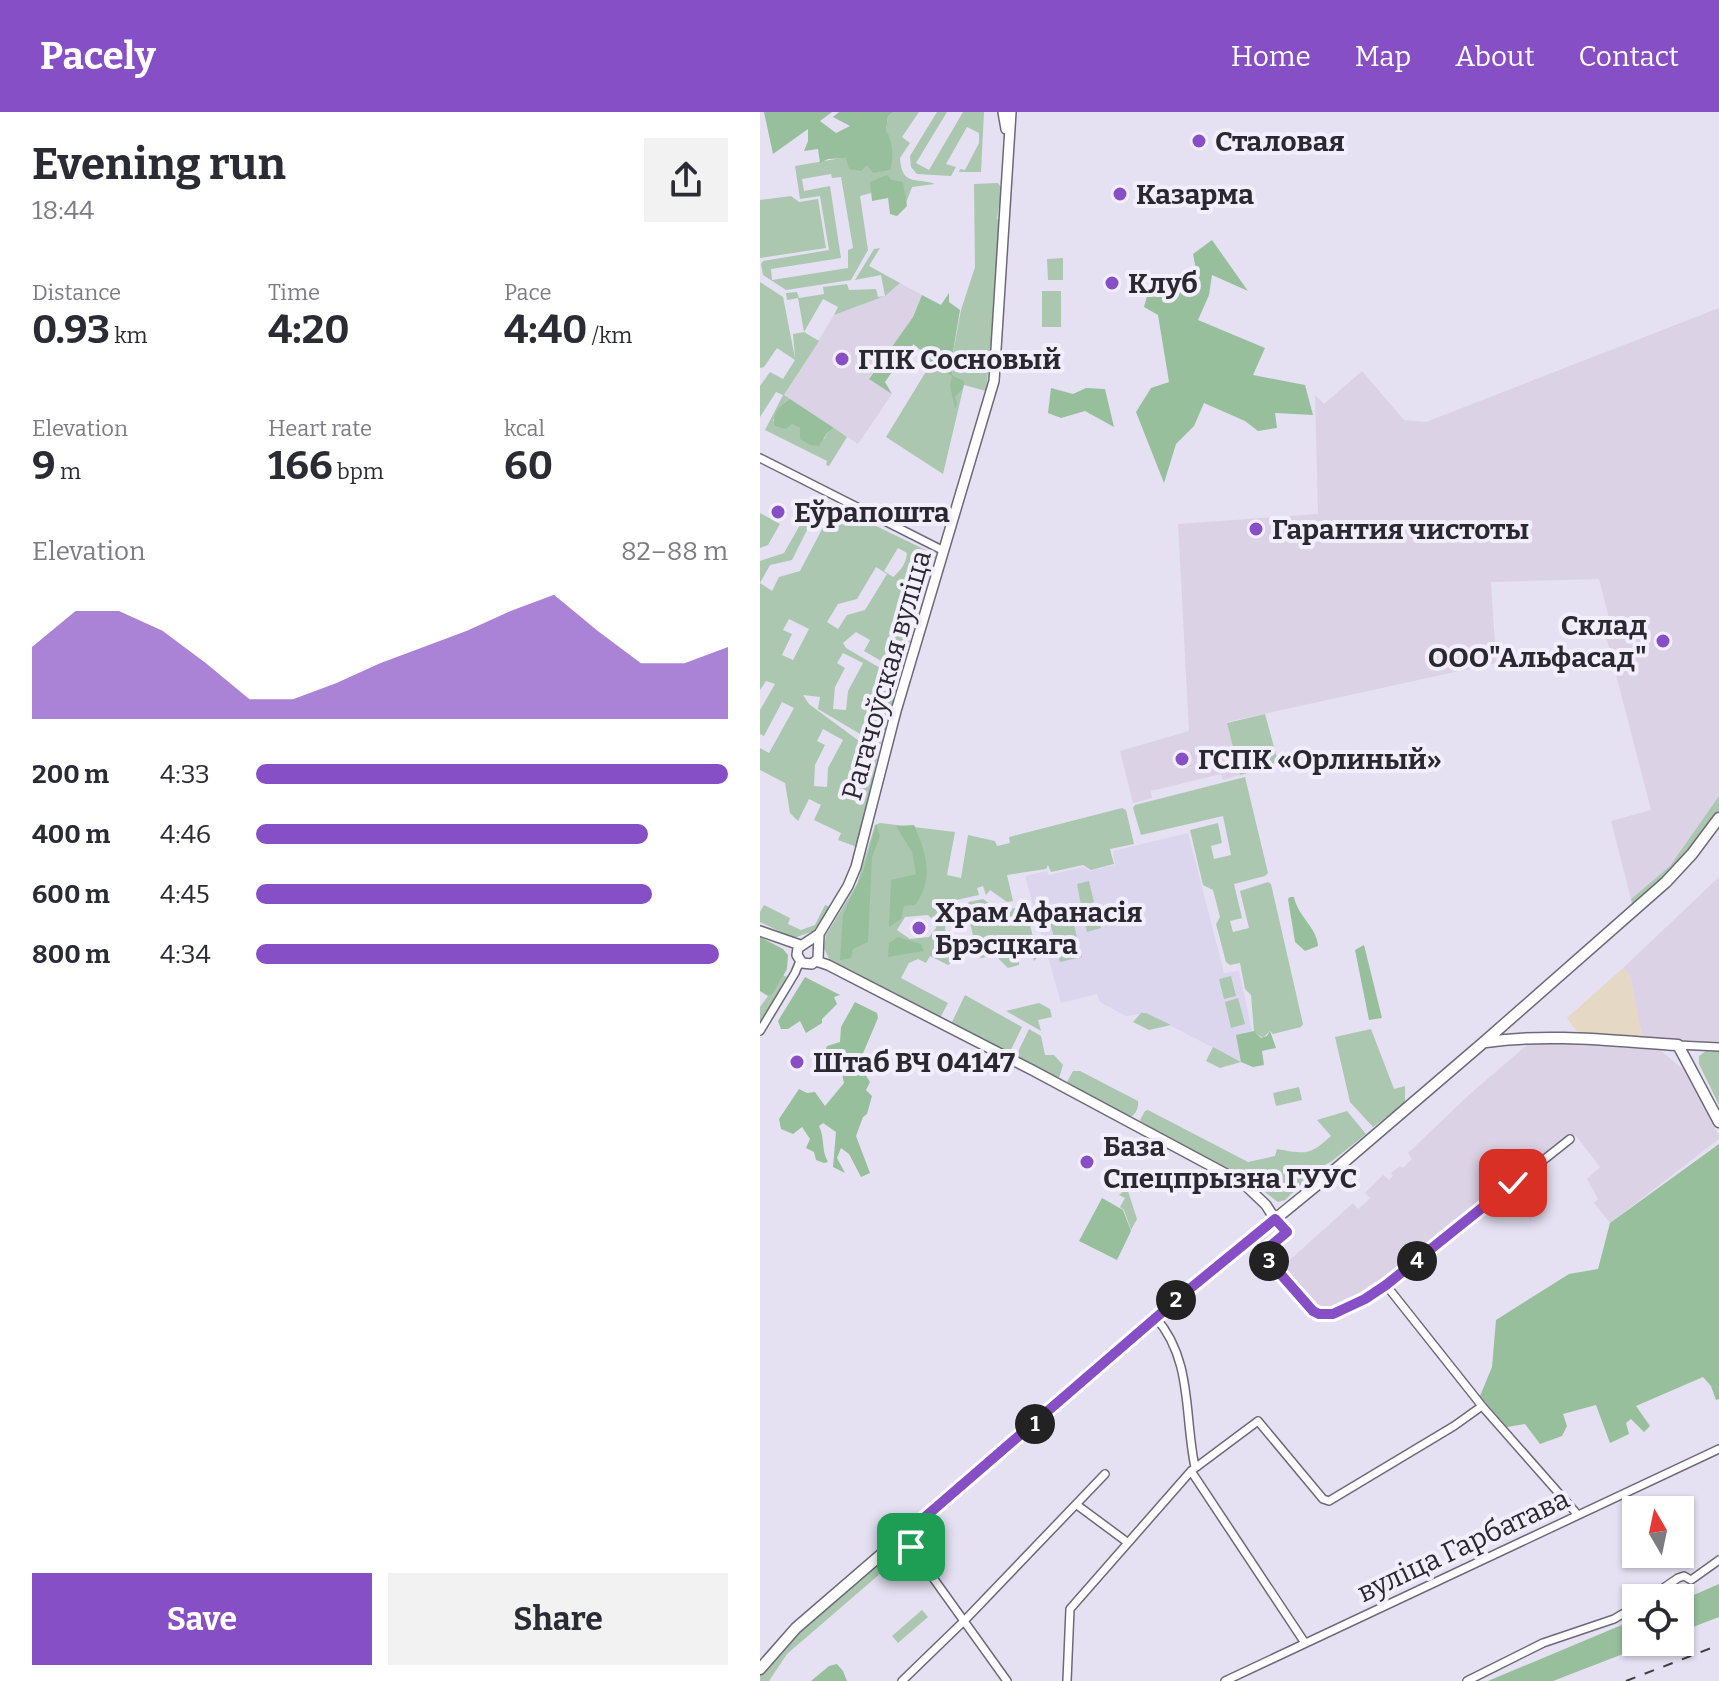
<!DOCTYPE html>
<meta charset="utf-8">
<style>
:root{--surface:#fff;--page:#f2f2f3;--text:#2b2b33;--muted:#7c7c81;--accent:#874fc6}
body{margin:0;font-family:Bitter,serif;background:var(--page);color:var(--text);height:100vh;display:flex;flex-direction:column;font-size:30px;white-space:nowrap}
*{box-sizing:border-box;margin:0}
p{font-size:26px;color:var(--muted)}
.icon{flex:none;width:44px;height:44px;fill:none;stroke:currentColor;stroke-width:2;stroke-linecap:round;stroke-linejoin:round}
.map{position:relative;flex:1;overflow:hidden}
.panel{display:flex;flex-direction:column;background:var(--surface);width:760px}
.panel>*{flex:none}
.needle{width:52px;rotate:351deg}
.fabs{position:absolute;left:862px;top:1384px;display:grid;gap:16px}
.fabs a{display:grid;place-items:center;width:72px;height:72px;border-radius:0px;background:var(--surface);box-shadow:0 2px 6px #0004;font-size:40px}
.pin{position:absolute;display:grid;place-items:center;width:68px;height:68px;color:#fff;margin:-34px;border-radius:16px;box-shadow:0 4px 12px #0006}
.km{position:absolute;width:40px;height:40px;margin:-20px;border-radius:50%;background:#222;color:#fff;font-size:22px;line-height:40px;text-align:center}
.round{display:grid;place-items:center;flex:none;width:84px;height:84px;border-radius:0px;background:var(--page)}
.summary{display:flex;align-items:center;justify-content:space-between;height:136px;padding:0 32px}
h1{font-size:44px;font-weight:700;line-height:60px}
.figures{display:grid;grid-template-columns:repeat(3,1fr);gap:12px;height:136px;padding:8px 32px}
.figures div{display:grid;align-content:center}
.figures b{font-size:40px;font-weight:700}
.figures small{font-size:22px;font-weight:400}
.figures p{font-size:22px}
.chart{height:224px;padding:16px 32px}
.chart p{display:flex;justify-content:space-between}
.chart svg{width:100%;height:144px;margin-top:8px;fill:var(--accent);opacity:.7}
.button{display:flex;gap:16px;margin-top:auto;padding:16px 32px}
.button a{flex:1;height:92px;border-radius:0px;background:var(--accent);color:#fff;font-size:32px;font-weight:700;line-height:92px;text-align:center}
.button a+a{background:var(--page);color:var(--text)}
ul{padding:0 32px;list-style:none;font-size:26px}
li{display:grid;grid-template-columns:128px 96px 1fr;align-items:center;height:60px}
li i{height:20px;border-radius:10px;background:var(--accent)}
header{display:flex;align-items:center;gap:48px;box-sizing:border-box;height:112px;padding:0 40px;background:var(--accent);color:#fff}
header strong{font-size:38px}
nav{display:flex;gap:44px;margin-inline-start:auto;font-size:28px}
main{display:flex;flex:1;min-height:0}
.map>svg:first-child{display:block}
.commercial{fill:#e5d8c4}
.industrial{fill:#dcd2e5}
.built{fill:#dbd5ee}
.green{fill:#acc7af;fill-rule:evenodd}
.forest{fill:#97bf9c}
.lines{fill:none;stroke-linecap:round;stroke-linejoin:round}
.minor-casing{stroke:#6d6979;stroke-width:10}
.tertiary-casing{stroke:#6d6979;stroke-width:12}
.secondary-casing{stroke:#6d6979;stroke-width:13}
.minor{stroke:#fff;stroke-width:7}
.tertiary{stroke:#fff;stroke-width:9}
.secondary{stroke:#fff;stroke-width:10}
.rail{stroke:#3e3d44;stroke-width:2;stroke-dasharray:10 10;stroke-linecap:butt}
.route-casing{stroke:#fff;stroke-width:16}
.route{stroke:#874fc6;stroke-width:10}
.poi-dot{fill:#874fc6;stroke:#f2eefd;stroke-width:3}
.labels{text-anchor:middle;stroke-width:8;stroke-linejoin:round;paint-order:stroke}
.poi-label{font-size:28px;font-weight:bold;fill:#2a292f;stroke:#f2eefd;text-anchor:start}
.street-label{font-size:28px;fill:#2a292f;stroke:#f2eefd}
</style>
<header>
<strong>Pacely</strong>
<nav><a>Home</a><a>Map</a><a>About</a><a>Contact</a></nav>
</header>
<main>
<section class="panel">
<div class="summary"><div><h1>Evening run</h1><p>18:44</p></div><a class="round"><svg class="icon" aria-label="share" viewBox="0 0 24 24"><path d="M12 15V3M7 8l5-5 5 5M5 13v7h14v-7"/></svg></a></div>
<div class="figures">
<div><p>Distance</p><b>0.93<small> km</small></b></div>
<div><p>Time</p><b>4:20</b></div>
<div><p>Pace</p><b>4:40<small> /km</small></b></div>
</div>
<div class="figures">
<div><p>Elevation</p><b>9<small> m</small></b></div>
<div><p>Heart rate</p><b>166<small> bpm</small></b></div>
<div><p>kcal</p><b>60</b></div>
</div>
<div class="chart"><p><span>Elevation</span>82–88 m</p>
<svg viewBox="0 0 160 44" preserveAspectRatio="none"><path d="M0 44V22L10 11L20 11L30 17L40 27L50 38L60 38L70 33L80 27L90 22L100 17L110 11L120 6L130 17L140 27L150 27L160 22V44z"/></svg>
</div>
<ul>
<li><b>200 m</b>4:33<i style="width:100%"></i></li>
<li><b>400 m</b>4:46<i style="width:83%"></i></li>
<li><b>600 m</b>4:45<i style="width:84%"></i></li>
<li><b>800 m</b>4:34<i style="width:98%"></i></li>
</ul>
<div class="button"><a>Save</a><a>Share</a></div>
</section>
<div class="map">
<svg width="959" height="1569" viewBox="0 0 959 1569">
<rect width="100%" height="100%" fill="#e5e1f2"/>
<!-- commercial -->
<path class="commercial" d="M863 856 870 862 882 925 818 921 807 906Z"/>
<!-- industrial -->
<path class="industrial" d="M140 171 162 183 153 205 109 266 132 282 98 332 24 284 74 203 125 184Z
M959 196V684L910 754 871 787 851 709 891 698 844 516 851 514 839 467 731 470 736 551 467 610 480 663 463 668 461 662 391 679 392 686 373 691 360 639 429 619 418 412 558 402 555 283 564 292 602 259 644 308 666 310Z
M959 765V930L882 925 870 862 863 856Z
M784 931 900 938 923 957 959 1023V1027L850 1111 834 1091 838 1087 827 1067 840 1055 817 1025 811 1022 719 1096 626 1164 572 1199 558 1198 522 1155 593 1091 598 1097 604 1092 610 1086 605 1081 623 1063 629 1068 633 1064 631 1061 640 1054 643 1056 652 1047 648 1041 710 982 767 933Z"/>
<!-- built -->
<path class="built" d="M428 721 464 861 479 859 498 946 481 950 386 901 366 904 340 890 337 882 301 891 265 764 287 759 289 763 323 755 330 759 355 753 353 739Z"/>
<!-- green -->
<path class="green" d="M134 0H159L142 25 150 31 140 46C142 75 156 65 175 72L152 75 146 91 144 85 111 81 100 84 108 138 91 168 26 178 3 163 1 152 3 149 69 138 60 84 40 87 35 54 87 45 108 53 131 43 126 19 128 4ZM71 62 72 66 81 65 93 136 88 138V156L12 168 11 157 81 146 70 74 44 79 42 67Z
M177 0H187L156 51 169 58 203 0H224L221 60H199L200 57 205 58 219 31V21L207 15 186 52 196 55 191 64 157 62 151 55 150 44Z
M238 71 242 77 237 107 240 108 235 195 226 279 204 273 183 362 126 325 170 253 193 263 191 252 201 198 215 155 214 72Z
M31 84 39 90 58 87 66 136 0 146V88Z
M120 136 109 154 140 171 125 184 74 203 78 195 63 187 44 220 59 229 24 283 30 287 24 291 13 309 31 311 40 316V327H64L67 321 74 316 87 325 69 354 66 353 67 349 5 318 23 283 16 280 0 305V274L10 260 23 267 35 248 17 236 4 255 0 256V170L23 185 35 246 33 222 44 220 38 186 27 188 26 181 37 180 39 186 64 182 63 175 87 172 89 178 116 177 118 185 125 184 121 163 95 168 114 137Z
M303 146V168H288L287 147Z
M282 179H301V215H282Z
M56 385 174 442 176 446 168 449 154 498 157 502 143 556 135 557 104 539 110 528 96 520 83 531 86 536 139 567 121 632H117L58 597 60 585 43 583 49 592 118 643 97 735 78 728 81 721 54 708 61 693 49 687 38 709 30 701 25 671 0 658V636L9 641 34 596 22 590 4 624 0 622V598L15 572 6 569 0 578V449L24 441ZM58 396 70 402 40 459 19 465 12 479 0 471 10 453 32 448ZM138 436 147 441C146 452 141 458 133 465L124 459ZM116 455 127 462 105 498 87 503 78 517 67 510 78 492 97 487ZM29 507 49 517 33 548 22 543 32 522 23 518ZM83 541 103 551 88 579 86 598 73 597 75 575 85 556 77 551ZM63 617 83 628 68 656 67 675 54 674 55 653 65 633 57 629Z
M0 401 20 412 8 433 0 436Z
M505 602 519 653 480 663 467 611Z
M485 665 508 761 505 764 474 772 482 806 470 809 473 820 489 816 480 779 508 770 511 772 543 912 541 915 513 922 510 919 503 926 494 920 491 883 485 877 480 851 470 853 466 850 456 812 460 805 453 778 443 773 430 718 458 711 462 731 451 734 454 747 471 743 463 704 381 723 373 696 375 693Z
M959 684V706L932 742 873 797 871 787 910 754Z
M362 696 366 698 374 732 350 737 354 752 331 758 323 753 291 760 288 753 286 757 247 763 253 789 247 790 230 778 226 783 223 774 217 776 219 783 187 790 185 816 193 850 188 853 170 844 166 851 158 847 149 851 141 866 188 891 178 910 70 849 64 836 66 823 97 772 115 713 120 711 195 720 187 763 201 766 208 723 235 729 237 734 250 731 249 725ZM168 803 175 810 176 816 169 825 150 827 137 818 145 805Z
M329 769 334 790 321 793 317 772Z
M223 787 240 799 265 794 278 844 274 849 270 833 258 836 259 853 248 856 235 843 221 846 218 844 206 794 209 790Z
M336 792 341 816 327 820 321 795Z
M4 793 30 806 28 812 41 818 55 813 65 793 70 795 54 819 34 826 0 810V800Z
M309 793 322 845 300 850 287 798Z
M23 863 31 867 0 919V895L8 884 12 883Z
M471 864 476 884 464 887 459 867Z
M205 883 262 915 249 942 191 912Z
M478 886 485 912 471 916 465 890Z
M279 891 290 897 292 905 278 908 281 919 246 899Z
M381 901H386L411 913 389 918 373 910Z
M269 917 281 924 285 943H294L303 953 299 966 255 946Z
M611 917 634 977 645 974V991L613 1015 590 990 575 925Z
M453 935 481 950 460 956 446 949Z
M946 939 959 940V993L939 952V944Z
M313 959H320L378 989C379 996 375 1004 368 1006L308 975 307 970Z
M539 975 542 988 516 994 513 981Z
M388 998 488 1050 515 1044 517 1037C546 1042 549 1044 571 1024L557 1008 587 999 606 1022 572 1049 556 1058 525 1088 518 1090 485 1065 382 1012 380 1008 385 999Z
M367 1076 377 1107 371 1118 364 1098 360 1095 365 1086 359 1083Z
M134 1436 143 1442 27 1542 9 1569H0V1563L31 1524Z
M162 1498 168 1505 138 1531 132 1524Z"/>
<!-- forest -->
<path class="forest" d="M4 0H72L60 9 76 21 90 14 73 5 79 0H134L128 4 126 19C133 28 134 48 130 58L113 61 107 53 101 59 89 57 86 46 68 47 60 51 58 37 44 39 48 29V17L13 42Z
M127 63 132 68 143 70 147 94 137 104 130 102 128 86 112 89 110 70Z
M452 128 488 179 452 163 449 183 438 208 505 236 493 263 545 273 553 303 515 301 517 316 498 319 485 309 444 291 434 314 416 332 404 371 376 300 391 276 409 270 398 203 384 195 390 174 436 157 433 142Z
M189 181V190L200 198 191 252 193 264 204 269 203 276 195 285 197 292 195 296 190 274 192 264 170 253 167 243 153 232 146 257 132 260 125 270 132 282 109 267 153 205 162 183 181 193Z
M291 276 313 282 326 276 345 277 354 315 325 299 301 306 288 301Z
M30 287 74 316 67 321 59 334 50 333 40 327V316L32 312 26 317 15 314C11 303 20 293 30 287Z
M116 712 120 724 112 745 108 830 93 837 91 846 80 848 83 802 103 760Z
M154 713C166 741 175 766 155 793L144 794 141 807 129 815 131 768 156 762 152 740 136 714Z
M530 785H534C538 805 557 815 558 834L545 839 535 830 528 787Z
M0 825 23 837 28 843 27 857 12 883 8 884 0 879Z
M138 825 161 832 164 839 128 845 129 831Z
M604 833 622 906 609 908 595 838Z
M45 865 80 883 74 885 77 892 62 907V911L46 921 40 909 28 917H21L18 909Z
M95 890 117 901 118 906 101 946 103 959 110 970 106 978 112 984 107 1002 103 1005 96 1024 110 1061 101 1065 89 1042 81 1036 77 1046 85 1061 73 1055 76 1020 63 1011 59 1014C65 1026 61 1038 68 1050L64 1051 56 1048 54 1040 46 1036 50 1027 42 1015 33 1022 21 1017 19 1007 39 977 47 981 55 980 65 994 84 971 82 962 87 956 85 952 78 948 63 945 67 934 80 930 81 915Z
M494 919 501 926 507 924 510 919 516 936 502 939 504 953 493 955 481 950 476 923Z
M959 1032V1287L956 1288 951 1274 943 1265 876 1294 890 1314 884 1320 871 1307 866 1311 869 1322 850 1331 836 1293 803 1302 807 1314 802 1324 780 1332 765 1312 747 1315 720 1284 732 1255 736 1208 809 1162 838 1157 850 1111Z
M342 1086 363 1098 371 1119 357 1148 319 1129Z
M959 1472V1505L920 1520V1489Z
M876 1507V1530H894L793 1569H728Z
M77 1552 83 1559 87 1569H51L69 1554Z"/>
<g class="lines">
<!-- minor casing -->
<g class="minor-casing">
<path id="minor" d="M0 346 184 439
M0 919 35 861 40 849
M918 933 959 935
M515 1107 527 1120 502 1141 553 1199 565 1203 582 1199 626 1173 810 1027
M626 1173 722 1294 818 1403
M396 1206C433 1248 424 1304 435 1355
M431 1359 545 1531
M317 1393 367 1430
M143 1424 247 1569
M889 1486 918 1466 924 1464 931 1468 959 1448
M142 1569 205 1508 345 1362
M307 1569 310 1497 431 1359 498 1309 563 1387 569 1389 694 1314 722 1294
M465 1569 959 1337
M707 1569 783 1531 854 1507 876 1494"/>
</g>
<!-- tertiary casing -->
<g class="tertiary-casing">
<path id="tertiary" d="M243 0 246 17
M0 819 40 833
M59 822 58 847 52 852 42 851 37 843 38 836 59 822 88 774 96 755 136 599 234 269 251 0
M56 849 68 853 274 959 483 1071 506 1093 515 1107"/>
</g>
<!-- secondary casing -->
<g class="secondary-casing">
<path id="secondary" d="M726 930C790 921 854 929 918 933L959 1010
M0 1557 36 1516 421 1184 563 1068 724 930 906 770 932 742 959 706"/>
</g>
<!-- minor -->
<use href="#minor" class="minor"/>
<!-- tertiary -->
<use href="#tertiary" class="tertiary"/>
<!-- secondary -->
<use href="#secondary" class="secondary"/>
<!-- rail -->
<path class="rail" d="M866 1569 959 1533"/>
</g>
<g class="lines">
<!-- route casing -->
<g class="route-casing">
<path id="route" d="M151 1435 143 1424 421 1184 515 1107 527 1120 502 1141 553 1199 559 1202H573L605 1187 626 1173 753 1071"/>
</g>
<!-- route -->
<use href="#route" class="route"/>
</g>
<!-- markers -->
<g class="poi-dot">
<circle cx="439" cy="29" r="8"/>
<circle cx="360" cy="82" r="8"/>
<circle cx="352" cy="171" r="8"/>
<circle cx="82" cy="247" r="8"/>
<circle cx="18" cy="400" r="8"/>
<circle cx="496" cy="417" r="8"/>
<circle cx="903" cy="529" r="8"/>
<circle cx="422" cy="647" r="8"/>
<circle cx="159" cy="816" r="8"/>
<circle cx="37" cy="950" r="8"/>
<circle cx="327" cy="1050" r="8"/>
</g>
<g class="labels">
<!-- poi labels -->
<g class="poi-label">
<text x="455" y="39">Сталовая</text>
<text x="376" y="92">Казарма</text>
<text x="368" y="181">Клуб</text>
<text x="98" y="257">ГПК Сосновый</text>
<text x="34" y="410">Еўрапошта</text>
<text x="512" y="427">Гарантия чистоты</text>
<text x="887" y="523" text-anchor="end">Склад<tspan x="887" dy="32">ООО"Альфасад"</tspan></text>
<text x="438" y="657">ГСПК «Орлиный»</text>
<text x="175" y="810">Храм Афанасія<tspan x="175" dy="32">Брэсцкага</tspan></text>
<text x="53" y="960">Штаб ВЧ 04147</text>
<text x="343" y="1044">База<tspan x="343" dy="32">Спецпрызна ГУУС</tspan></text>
</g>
<!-- street labels -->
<g class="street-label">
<text transform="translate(126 563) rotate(-74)" y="10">Рагачоўская вуліца</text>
<text transform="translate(703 1433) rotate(-25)" y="10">вуліца Гарбатава</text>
</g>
</g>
</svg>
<div class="fabs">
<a><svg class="needle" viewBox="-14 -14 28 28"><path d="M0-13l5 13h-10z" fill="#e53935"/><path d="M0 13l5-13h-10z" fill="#7c7c81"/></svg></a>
<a><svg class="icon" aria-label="locate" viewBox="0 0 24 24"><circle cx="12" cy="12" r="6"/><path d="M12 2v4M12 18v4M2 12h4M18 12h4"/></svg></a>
</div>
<div class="pin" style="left:151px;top:1435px;background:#1e9e55"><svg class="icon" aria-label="arrive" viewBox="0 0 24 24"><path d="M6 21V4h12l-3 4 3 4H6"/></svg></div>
<div class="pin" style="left:753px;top:1071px;background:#d93025"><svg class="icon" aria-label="check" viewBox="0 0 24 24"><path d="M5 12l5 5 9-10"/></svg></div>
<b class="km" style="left:275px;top:1312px">1</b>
<b class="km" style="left:416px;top:1188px">2</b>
<b class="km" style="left:509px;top:1149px">3</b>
<b class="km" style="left:657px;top:1149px">4</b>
</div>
</main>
